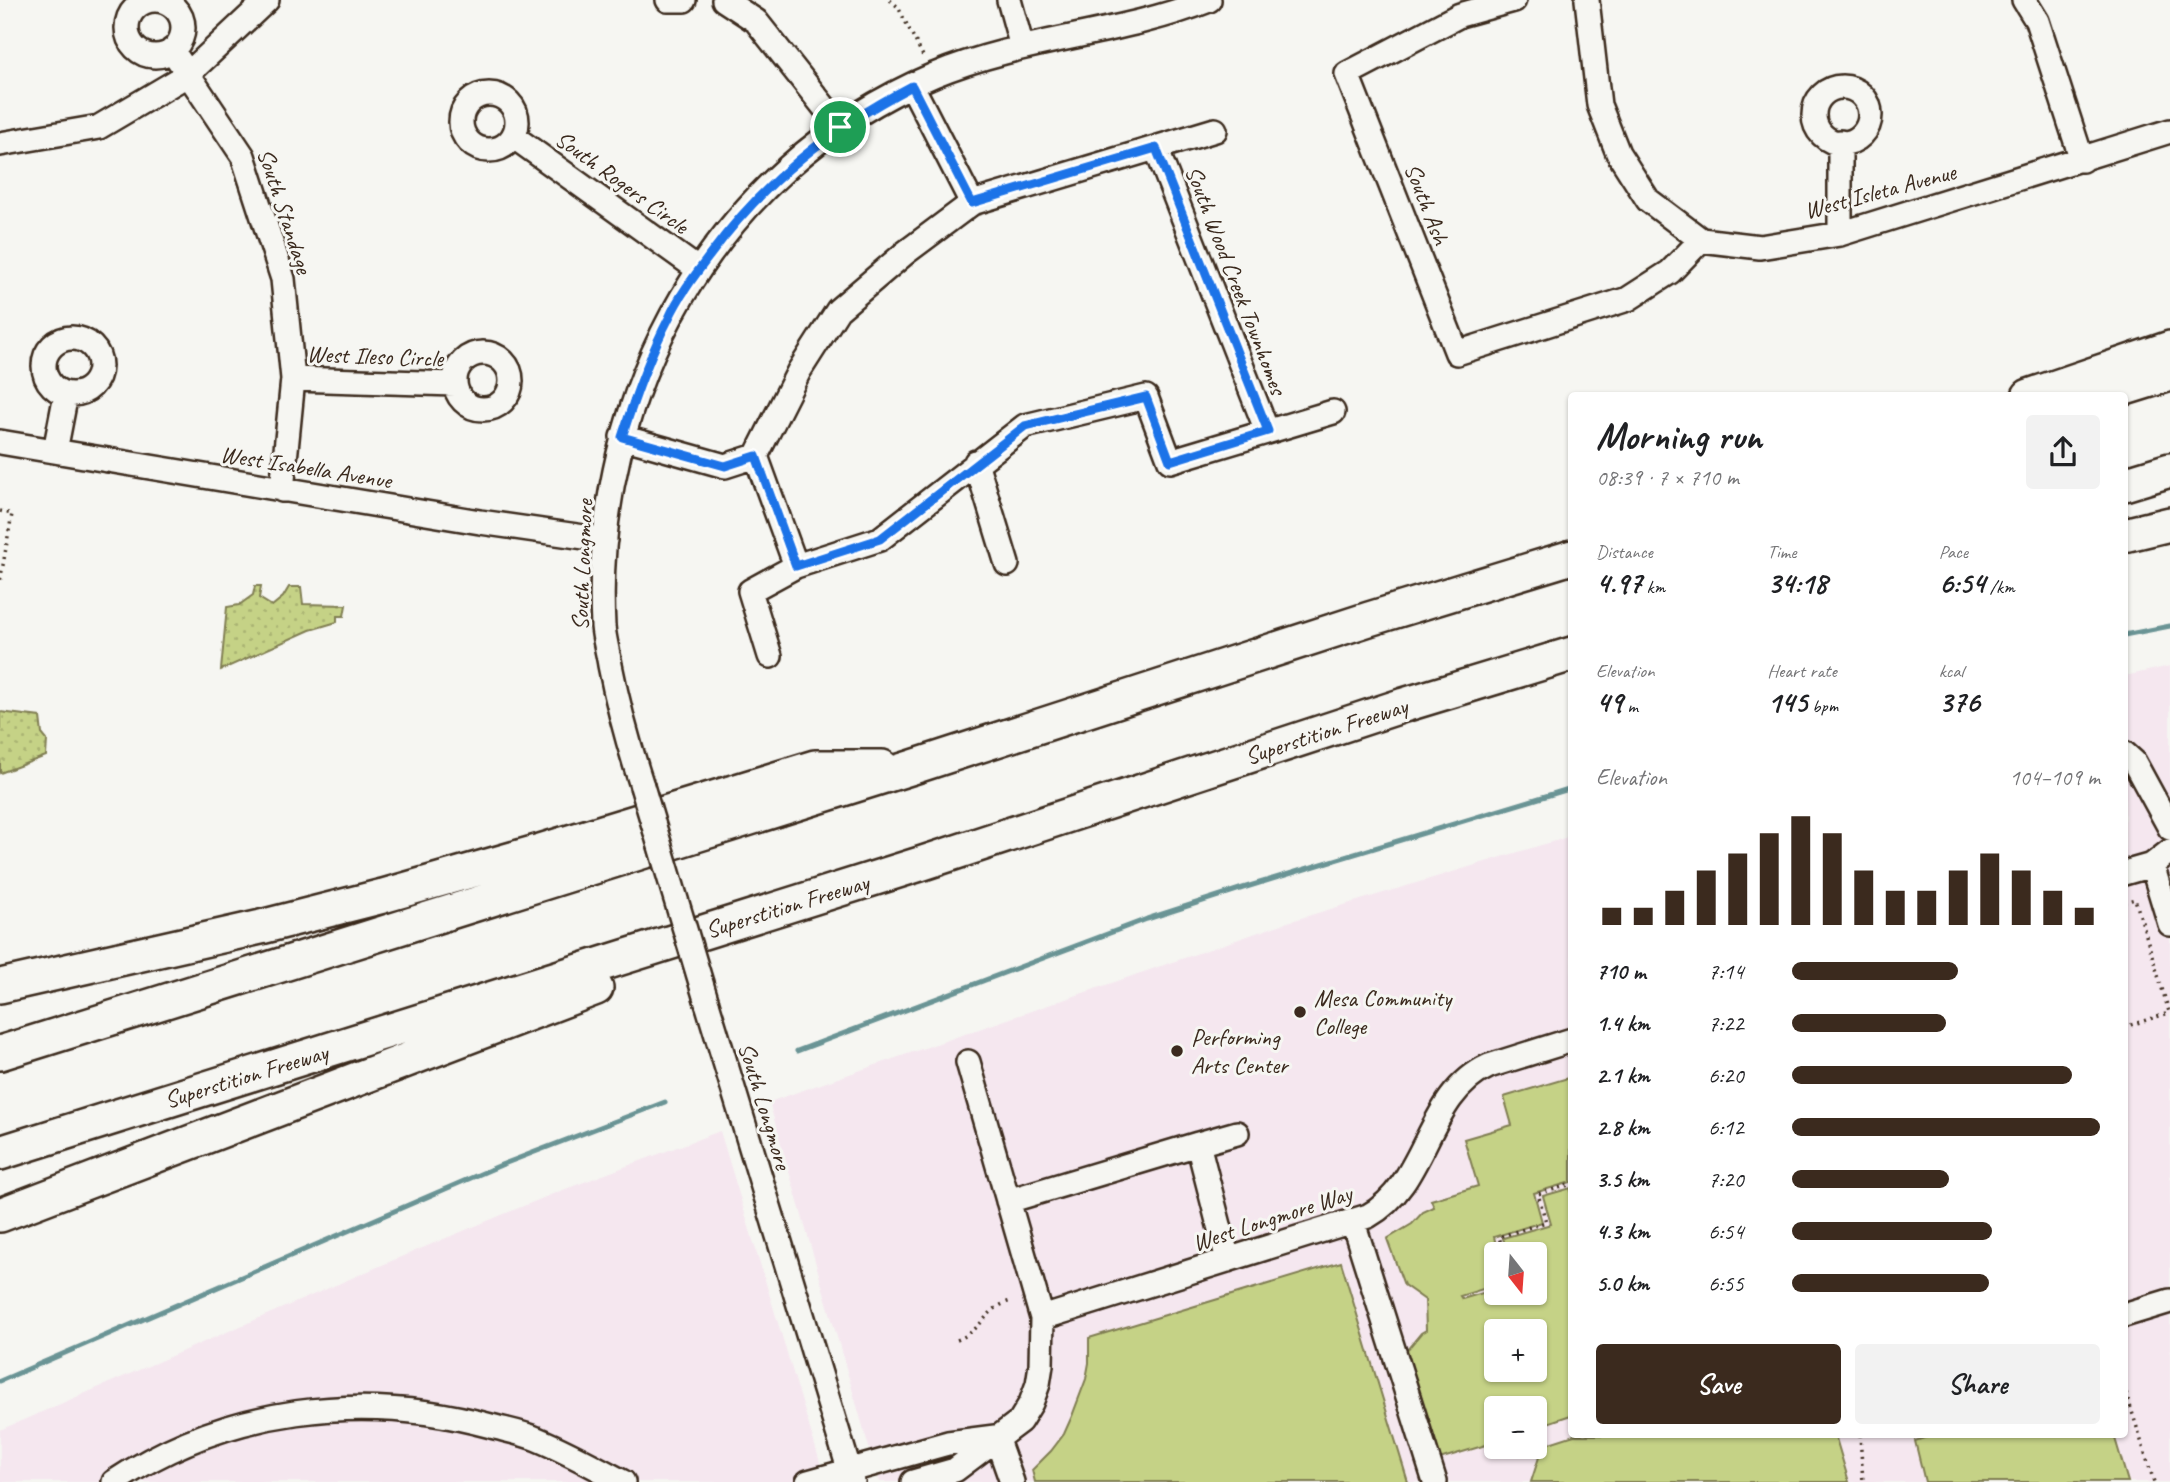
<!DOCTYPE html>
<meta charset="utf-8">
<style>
:root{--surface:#fff;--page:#f2f2f2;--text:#202124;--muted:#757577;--accent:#3b2a1e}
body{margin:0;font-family:Caveat,sans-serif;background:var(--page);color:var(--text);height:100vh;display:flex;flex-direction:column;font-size:26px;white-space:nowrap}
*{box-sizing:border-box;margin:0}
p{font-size:23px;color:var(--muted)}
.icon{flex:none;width:38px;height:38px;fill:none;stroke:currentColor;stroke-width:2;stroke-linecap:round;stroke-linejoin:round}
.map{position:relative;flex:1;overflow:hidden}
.side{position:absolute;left:1568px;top:392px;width:560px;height:1046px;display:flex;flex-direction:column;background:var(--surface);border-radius:7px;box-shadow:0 2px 5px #0004}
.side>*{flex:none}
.needle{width:46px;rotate:163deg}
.buttons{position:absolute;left:1484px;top:1242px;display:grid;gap:14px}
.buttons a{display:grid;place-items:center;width:63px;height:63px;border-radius:7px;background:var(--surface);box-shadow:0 2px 5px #0004;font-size:35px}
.pin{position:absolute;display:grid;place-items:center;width:60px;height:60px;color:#fff;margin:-30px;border:4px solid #fff;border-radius:50%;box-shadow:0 2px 7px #0007}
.round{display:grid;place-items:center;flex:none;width:74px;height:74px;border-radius:7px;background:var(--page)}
.overview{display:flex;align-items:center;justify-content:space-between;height:119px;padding:0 28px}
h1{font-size:38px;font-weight:700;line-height:52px}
.figures{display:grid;grid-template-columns:repeat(3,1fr);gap:10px;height:119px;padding:7px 28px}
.figures div{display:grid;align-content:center}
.figures b{font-size:30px;font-weight:700}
.figures small{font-size:19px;font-weight:400}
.figures p{font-size:19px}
.chart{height:196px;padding:14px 28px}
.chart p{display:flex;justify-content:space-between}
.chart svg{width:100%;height:126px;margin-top:7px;stroke:var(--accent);stroke-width:6}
.action{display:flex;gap:14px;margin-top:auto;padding:14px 28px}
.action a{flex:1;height:80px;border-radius:7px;background:var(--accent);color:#fff;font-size:28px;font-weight:700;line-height:80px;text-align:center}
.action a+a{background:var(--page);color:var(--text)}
ul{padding:0 28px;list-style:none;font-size:23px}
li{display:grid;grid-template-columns:112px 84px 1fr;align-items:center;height:52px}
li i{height:18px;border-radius:9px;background:var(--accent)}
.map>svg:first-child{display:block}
.built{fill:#f5e7ef;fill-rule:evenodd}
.green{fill:#c5d286;stroke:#807e52;stroke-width:2;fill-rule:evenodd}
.park{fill:url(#park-dots);stroke:#807e52;stroke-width:2}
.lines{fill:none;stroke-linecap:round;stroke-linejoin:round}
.stream{stroke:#6a9495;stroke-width:5}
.minor-casing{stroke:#3b2a1e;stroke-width:28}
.highway-casing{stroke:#3b2a1e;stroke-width:38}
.path{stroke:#3b2a1e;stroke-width:3.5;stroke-dasharray:2 5;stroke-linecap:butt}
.minor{stroke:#f6f6f2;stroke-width:23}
.highway{stroke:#f6f6f2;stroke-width:33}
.minor-bridge-casing{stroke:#3b2a1e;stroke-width:28;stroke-linecap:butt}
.minor-bridge{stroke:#f6f6f2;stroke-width:23}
.route-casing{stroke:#fff;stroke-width:14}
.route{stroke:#1a73e8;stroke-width:9}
.poi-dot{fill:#3b2a1e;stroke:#f6f6f2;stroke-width:2.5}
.labels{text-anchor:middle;stroke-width:6;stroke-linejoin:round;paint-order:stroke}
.street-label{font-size:24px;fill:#3b2a1e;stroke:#f6f6f2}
.poi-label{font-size:24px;fill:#3b2a1e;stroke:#f6f6f2;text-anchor:start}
</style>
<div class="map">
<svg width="2170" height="1482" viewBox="0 0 2170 1482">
<defs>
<pattern id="park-dots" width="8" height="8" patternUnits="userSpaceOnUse" patternTransform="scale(1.75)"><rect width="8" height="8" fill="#c5d286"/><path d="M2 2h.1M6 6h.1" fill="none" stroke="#aab473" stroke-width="1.8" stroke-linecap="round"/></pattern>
</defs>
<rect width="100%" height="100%" fill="#f6f6f2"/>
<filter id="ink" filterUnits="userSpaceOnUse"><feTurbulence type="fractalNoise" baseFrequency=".0143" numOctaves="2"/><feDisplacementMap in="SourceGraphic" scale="14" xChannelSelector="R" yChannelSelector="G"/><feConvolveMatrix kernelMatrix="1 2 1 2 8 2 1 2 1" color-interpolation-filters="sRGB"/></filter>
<g filter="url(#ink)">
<!-- built -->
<path class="built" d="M2170 666V1482H879L769 1102 1288 922 1571 836 1572 1435H2124L2125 676ZM1496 1255H1535V1293H1496ZM1496 1332H1535V1370H1496ZM1496 1409H1535V1447H1496Z
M720 1131 826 1482H0V1430L403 1256 555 1193Z"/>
<!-- green -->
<path class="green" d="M1571 1077V1182L1534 1193 1542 1222 1494 1237 1499 1255H1496V1285L1460 1296 1462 1299 1496 1289V1293H1535V1255H1508L1503 1238 1551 1224 1543 1196 1571 1188V1415L1535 1427V1409H1496V1442L1436 1460 1402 1356 1421 1333 1426 1330 1425 1300 1404 1285 1387 1239 1412 1224 1423 1212 1434 1207 1431 1200 1478 1186 1464 1139 1512 1125 1504 1097ZM1496 1332H1535V1370H1496Z
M1341 1262 1408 1482H1035L1032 1470 1051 1451 1064 1434 1072 1416 1086 1379 1089 1363V1338Z
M1574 1435H1835L1849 1482H1531L1543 1445Z
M1933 1435H2114L2128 1482H1925L1915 1441Z"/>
<!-- park -->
<path class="park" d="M255 586H261L259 598 272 606 283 597 289 587H301L303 604 346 605 344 616H337V622L310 630 221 670 227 607 239 605 253 595Z
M0 712 40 717 42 734 47 740 46 756 0 773Z"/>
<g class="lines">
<!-- stream -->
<path class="stream" d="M2124 635 2170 626
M797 1051 1147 919 1243 888 1572 788
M0 1381 501 1165 665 1102"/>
<!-- minor casing -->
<g class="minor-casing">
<path id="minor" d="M127 28a28 28 0 1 1 56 0a28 28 0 1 1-56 0Z
M668 0H684
M724 0 756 21 840 127
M1009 0 1022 47
M1514 0 1460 15 1347 74 1457 353 1628 299 1670 272 1701 240 1760 247 1840 234 2170 131
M1587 0 1599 105 1618 153 1648 200 1701 240
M2024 0 2037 21 2082 160
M172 50 243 156 283 279 293 379 282 490
M912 86 972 203
M1814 115a28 28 0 1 1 56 0a28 28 0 1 1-56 0Z
M461 122a28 28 0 1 1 56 0a28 28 0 1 1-56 0Z
M1215 130 972 203 905 253 838 310 799 371 756 456 796 566 880 539 1025 426 1146 397 1170 461 1333 412
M514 137 699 270
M0 144 99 127 187 75 267 0
M1156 148 1267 431
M1840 234V142
M44 366a28 28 0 1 1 56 0a28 28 0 1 1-56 0Z
M455 381a28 28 0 1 1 56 0a28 28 0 1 1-56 0Z
M293 379 455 384
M622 437 725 466 756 456
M0 442 480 522 605 540
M55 451 66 394
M976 462 1007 564
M770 656 750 591 796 566
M2124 753 2134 762 2170 828
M642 786C629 746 618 706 610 665 608 652 604 639 603 626 591 392 715 167 934 75 1023 38 1121 35 1209 0
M2152 865 2170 924
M2124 873 2152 865 2170 851
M707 1003 853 1482
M1008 1201 1198 1144
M1353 1222 1435 1482
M1228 1260 1198 1144 1237 1133
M2124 1315 2170 1301
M1042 1318 1368 1216C1428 1183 1425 1095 1489 1066L1572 1040
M996 1437 1012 1482
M114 1482C226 1407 363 1391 491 1426 506 1430 523 1433 537 1439 566 1451 595 1467 623 1482
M808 1482 948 1443 995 1437
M913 1482 955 1470 1020 1421 1031 1403 1038 1384 1041 1365 1042 1318 968 1062"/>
</g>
<!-- highway casing -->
<g class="highway-casing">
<path id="highway" d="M2029 396 2170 348
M2099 396 2170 374
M2124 484 2170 470
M2124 535 2170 524
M0 986 261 927 383 896 540 851 815 767H882
M0 1053 913 767 1369 619 1572 557
M0 1153 920 864 1404 705 1572 654
M0 1215 596 988"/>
</g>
<!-- path -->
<path class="path" d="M890 0 898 7 924 58
M0 511 12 514 0 582
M2124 902 2135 899 2170 1015
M2124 1027 2169 1013
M1504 1255 1499 1237 1546 1222 1538 1194 1572 1184
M957 1340C983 1330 985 1308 1011 1301
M2124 1386 2154 1482
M1860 1435 1863 1482"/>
<!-- minor -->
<use href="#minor" class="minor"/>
<!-- highway -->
<use href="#highway" class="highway"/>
<!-- minor-bridge casing -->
<g class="minor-bridge-casing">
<path id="minor-bridge" d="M642 786 707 1003"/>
</g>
<!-- minor-bridge -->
<use href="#minor-bridge" class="minor-bridge"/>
</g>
</g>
<g class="lines" filter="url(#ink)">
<!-- route casing -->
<g class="route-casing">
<path id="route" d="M912 86 972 203 1156 148 1268 431 1170 461 1146 397 1025 426 880 539 796 566 756 456 725 466 622 437C635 396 649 356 669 318 679 296 695 275 710 255 765 180 830 129 912 86Z"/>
</g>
<!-- route -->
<use href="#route" class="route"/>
</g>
<!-- markers -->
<g class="poi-dot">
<circle cx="1300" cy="1012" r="7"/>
<circle cx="1177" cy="1051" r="7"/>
</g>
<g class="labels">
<!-- street labels -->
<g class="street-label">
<text transform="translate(622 182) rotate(36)" y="8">South Rogers Circle</text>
<text transform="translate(1880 191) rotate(-15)" y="8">West Isleta Avenue</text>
<text transform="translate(1427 204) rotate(69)" y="8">South Ash</text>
<text transform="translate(285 211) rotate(72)" y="8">South Standage</text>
<text transform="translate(1236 280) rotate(69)" y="8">South Wood Creek Townhomes</text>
<text transform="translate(375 356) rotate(2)" y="8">West Ileso Circle</text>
<text transform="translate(306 467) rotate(9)" y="8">West Isabella Avenue</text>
<text transform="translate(582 565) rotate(-88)" y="8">South Longmore</text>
<text transform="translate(1326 731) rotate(-18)" y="8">Superstition Freeway</text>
<text transform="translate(787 906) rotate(-17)" y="8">Superstition Freeway</text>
<text transform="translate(246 1076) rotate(-17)" y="8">Superstition Freeway</text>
<text transform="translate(765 1106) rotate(73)" y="8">South Longmore</text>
<text transform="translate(1272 1218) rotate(-18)" y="8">West Longmore Way</text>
</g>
<!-- poi labels -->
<g class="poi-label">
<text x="1314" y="1006">Mesa Community<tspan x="1314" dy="28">College</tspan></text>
<text x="1191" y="1045">Performing<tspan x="1191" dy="28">Arts Center</tspan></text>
</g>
</g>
</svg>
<div class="buttons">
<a><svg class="needle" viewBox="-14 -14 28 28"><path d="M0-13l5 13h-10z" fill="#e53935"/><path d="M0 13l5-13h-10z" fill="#757577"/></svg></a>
<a>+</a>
<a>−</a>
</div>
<div class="pin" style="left:840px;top:127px;background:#1e9e55"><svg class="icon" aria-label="arrive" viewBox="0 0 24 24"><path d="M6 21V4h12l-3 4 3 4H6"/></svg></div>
<section class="side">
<div class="overview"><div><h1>Morning run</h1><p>08:39 · 7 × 710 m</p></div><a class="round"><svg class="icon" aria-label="share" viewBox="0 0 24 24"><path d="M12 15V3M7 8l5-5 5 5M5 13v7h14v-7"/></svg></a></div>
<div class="figures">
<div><p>Distance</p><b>4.97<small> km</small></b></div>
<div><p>Time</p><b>34:18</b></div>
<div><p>Pace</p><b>6:54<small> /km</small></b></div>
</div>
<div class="figures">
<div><p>Elevation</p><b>49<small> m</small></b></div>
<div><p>Heart rate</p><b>145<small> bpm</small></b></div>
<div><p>kcal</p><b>376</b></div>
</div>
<div class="chart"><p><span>Elevation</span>104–109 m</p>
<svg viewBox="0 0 160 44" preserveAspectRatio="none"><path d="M5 44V38M15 44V38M25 44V32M35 44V25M45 44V19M55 44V12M65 44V6M75 44V12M85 44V25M95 44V32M105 44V32M115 44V25M125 44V19M135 44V25M145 44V32M155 44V38"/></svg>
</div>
<ul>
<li><b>710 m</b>7:14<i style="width:54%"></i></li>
<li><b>1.4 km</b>7:22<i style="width:50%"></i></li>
<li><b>2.1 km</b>6:20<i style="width:91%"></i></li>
<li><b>2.8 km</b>6:12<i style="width:100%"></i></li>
<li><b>3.5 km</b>7:20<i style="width:51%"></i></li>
<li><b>4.3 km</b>6:54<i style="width:65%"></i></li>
<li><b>5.0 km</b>6:55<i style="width:64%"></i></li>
</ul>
<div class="action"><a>Save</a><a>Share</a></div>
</section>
</div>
